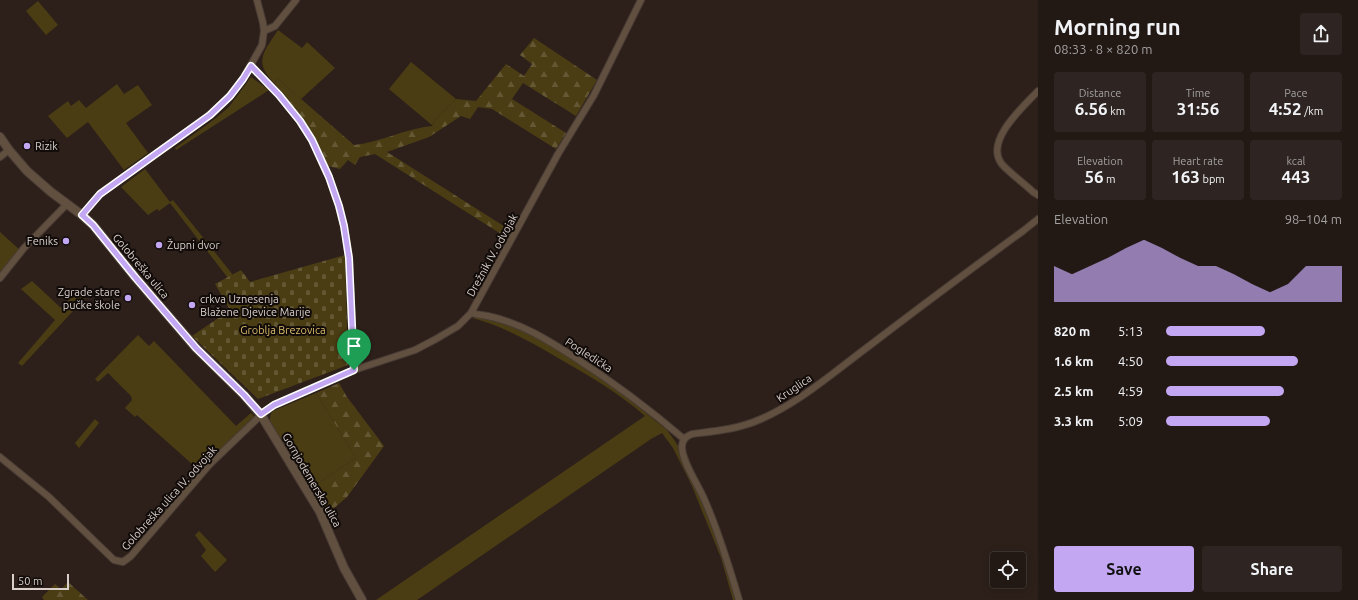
<!DOCTYPE html>
<meta charset="utf-8">
<style>
:root{--surface:#221814;--page:#2e2522;--text:#f1f3f6;--muted:#a2a0a0;--line:#3f3734;--accent:#c3a7f2}
body{margin:0;font-family:Ubuntu,sans-serif;background:var(--page);color:var(--text);height:100vh;display:flex;flex-direction:column;font-size:15px;white-space:nowrap}
*{box-sizing:border-box;margin:0}
p{font-size:13px;color:var(--muted)}
.icon{flex:none;width:22px;height:22px;fill:none;stroke:currentColor;stroke-width:2;stroke-linecap:round;stroke-linejoin:round}
.map{position:relative;flex:1;overflow:hidden}
.panel{display:flex;flex-direction:column;background:var(--surface);width:320px}
.panel>*{flex:none}
.tools{position:absolute;left:990px;top:552px;display:grid;gap:8px}
.tools a{display:grid;place-items:center;width:36px;height:36px;border-radius:4px;background:var(--surface);box-shadow:0 2px 10px #0003,0 0 0 1px var(--line);font-size:20px}
.scale{position:absolute;left:12px;bottom:10px;width:57px;box-sizing:border-box;padding-left:4px;border:2px solid #d9d0cb;border-top:0;font-size:11px;line-height:14px;white-space:nowrap;color:#d9d0cb;-webkit-text-stroke:3px #110b09;paint-order:stroke}
.pin{position:absolute;display:grid;place-items:center;width:34px;height:34px;color:#fff;margin:-41px -17px;border-radius:50% 50% 50% 0;rotate:-45deg;box-shadow:0 0 4px #0007}
.pin .icon{rotate:45deg}
.round{display:grid;place-items:center;flex:none;width:42px;height:42px;border-radius:4px;background:var(--page)}
.overview{display:flex;align-items:center;justify-content:space-between;height:68px;padding:0 16px}
h1{font-size:22px;font-weight:600;line-height:30px}
.metrics{display:grid;grid-template-columns:repeat(3,1fr);gap:6px;height:68px;padding:4px 16px}
.metrics div{display:grid;align-content:center;border-radius:4px;background:var(--page);text-align:center}
.metrics b{font-size:17px;font-weight:600}
.metrics small{font-size:11px;font-weight:400}
.metrics p{font-size:11px}
.chart{height:112px;padding:8px 16px}
.chart p{display:flex;justify-content:space-between}
.chart svg{width:100%;height:72px;margin-top:4px;fill:var(--accent);opacity:.7}
.cta{display:flex;gap:8px;margin-top:auto;padding:8px 16px}
.cta a{flex:1;height:46px;border-radius:4px;background:var(--accent);color:#111;font-size:16px;font-weight:600;line-height:46px;text-align:center}
.cta a+a{background:var(--page);color:var(--text)}
ul{padding:0 16px;list-style:none;font-size:13px}
li{display:grid;grid-template-columns:64px 48px 1fr;align-items:center;height:30px}
li i{height:10px;border-radius:5px;background:var(--accent)}
main{display:flex;flex:1;min-height:0}
.map>svg:first-child{display:block}
.green{fill:#4b3d13}
.forest{fill:url(#forest-firs)}
.cemetery{fill:url(#cemetery-stones)}
.lines{fill:none;stroke-linecap:round;stroke-linejoin:round}
.minor-casing{stroke:#493c36;stroke-width:8}
.tertiary-casing{stroke:#493c36;stroke-width:10}
.minor{stroke:#61503f;stroke-width:6}
.tertiary{stroke:#61503f;stroke-width:8}
.route-casing{stroke:#fff;stroke-width:8}
.route{stroke:#c3a7f2;stroke-width:5}
.poi-dot{fill:#c3a7f2;stroke:#110b09;stroke-width:1.5}
.labels{text-anchor:middle;stroke-width:4;stroke-linejoin:round;paint-order:stroke}
.poi-label{font-size:11px;fill:#d9d0cb;stroke:#110b09;text-anchor:start}
.street-label{font-size:11px;fill:#d9d0cb;stroke:#110b09}
.park-label{font-size:11px;fill:#dbbd6b;stroke:#110b09}
</style>
<main>
<div class="map">
<svg width="1038" height="600" viewBox="0 0 1038 600">
<defs>
<pattern id="forest-firs" width="22" height="20" patternUnits="userSpaceOnUse"><rect width="22" height="20" fill="#4b3d13"/><path d="M5 1l3.5 6h-7zM16 11l3.5 6h-7z" fill="#645834"/></pattern>
<pattern id="cemetery-stones" width="16" height="16" patternUnits="userSpaceOnUse"><rect width="16" height="16" fill="#4b3d13"/><path d="M2 7V4a2 2 0 0 1 4 0v3zM10 15v-3a2 2 0 0 1 4 0v3z" fill="#645834"/></pattern>
</defs>
<rect width="100%" height="100%" fill="#2d201a"/>
<!-- green -->
<path class="green" d="M38 1 58 25 46 35 26 11Z
M278 30 302 48 307 42 335 68 301 99 278 79 274 83C253 61 264 52 278 30Z
M411 62 456 99 434 121 433 126 389 89Z
M251 77 269 90 176 150 175 148 216 118 229 107Z
M117 84 124 94 138 85 152 105 126 123 148 153 124 170 88 122 67 138 48 116 68 101 71 106 79 100 86 108Z
M145 169 170 202 173 200 233 275 228 278 170 203 159 211 157 209 148 215 121 187Z
M0 232 20 250 0 275Z
M32 281 61 308 78 290 86 297 22 366 18 363 55 320 21 289Z
M472 318H484L495 320 519 329 555 348 620 392 667 430 677 444 713 529 724 556 736 600H733L721 558 692 486 673 448 662 433 651 439 417 600H376L645 416C619 393 588 375 558 358 531 342 503 326 472 318Z
M138 335 149 346 154 341 236 426 251 413 255 417 201 472 137 415 135 417 125 408 132 400 131 396 108 373 98 382 95 379Z
M316 393 356 458 311 488 270 421C270 416 270 414 273 411Z
M95 419 99 423 79 448 75 443Z
M199 531 227 560 215 572 201 556 206 550 195 535Z"/>
<!-- forest -->
<path class="forest" d="M534 38 597 80 576 116 523 83 512 99 566 133 556 149 492 109 478 107 470 119 461 116 429 137 387 152 513 232 509 239 375 154 360 157 355 165 348 160 340 169 328 166C313 133 297 110 274 83L278 79 354 145C382 142 406 128 433 126L434 121 456 99 476 101 506 64 524 76 532 64 520 55Z
M339 383 347 397 384 446 347 497 326 515 311 488 356 458 316 393Z
M68 582 88 600H44L42 597 55 584 61 589Z"/>
<!-- cemetery -->
<path class="cemetery" d="M345 255 348 365 258 399 192 336 230 310 215 284 241 270 250 282Z"/>
<g class="lines">
<!-- minor casing -->
<g class="minor-casing">
<path id="minor" d="M264 31 275 26 296 0
M251 66 279 95 300 121 312 140 329 177 339 206 344 226 349 258 354 370
M1038 91C1024 106 985 140 1001 163 1007 171 1025 184 1033 192L1038 195
M0 157 9 150
M82 215 100 194 210 115 230 96 243 79 262 45 264 31 263 23 257 0
M0 278 24 248 67 204
M471 313C478 315 485 315 492 317 522 324 548 340 574 357 613 382 649 409 684 439
M0 457 49 497 114 560 123 562 131 556 210 464 261 415 274 405 354 370 415 350 436 339 458 326 471 313 558 154 594 95 641 0
M739 600C729 566 719 533 705 501 699 486 682 462 682 447 682 440 686 436 692 434 716 431 739 429 761 419 800 402 834 372 869 346 920 307 971 269 1023 231L1038 219"/>
</g>
<!-- tertiary casing -->
<g class="tertiary-casing">
<path id="tertiary" d="M0 137 9 150 27 171 51 192 82 215 93 225 135 277 196 348 244 395 261 415 320 512 344 568 362 600"/>
</g>
<!-- minor -->
<use href="#minor" class="minor"/>
<!-- tertiary -->
<use href="#tertiary" class="tertiary"/>
</g>
<g class="lines">
<!-- route casing -->
<g class="route-casing">
<path id="route" d="M251 66 279 95 300 121 312 140 329 177 339 206 344 226 349 258 354 370 274 405 261 414 244 395 196 348 135 277 93 225 82 215 100 194 210 115 230 96 243 79Z"/>
</g>
<!-- route -->
<use href="#route" class="route"/>
</g>
<!-- markers -->
<g class="poi-dot">
<circle cx="27" cy="146" r="4"/>
<circle cx="66" cy="241" r="4"/>
<circle cx="159" cy="245" r="4"/>
<circle cx="128" cy="298" r="4"/>
<circle cx="192" cy="305" r="4"/>
</g>
<g class="labels">
<!-- poi labels -->
<g class="poi-label">
<text x="35" y="150">Rizik</text>
<text x="58" y="245" text-anchor="end">Feniks</text>
<text x="167" y="249">Župni dvor</text>
<text x="120" y="296" text-anchor="end">Zgrade stare<tspan x="120" dy="13">pučke škole</tspan></text>
<text x="200" y="303">crkva Uznesenja<tspan x="200" dy="13">Blažene Djevice Marije</tspan></text>
</g>
<!-- street labels -->
<g class="street-label">
<text transform="translate(492 255) rotate(-61)" y="4">Drežnik IV. odvojak</text>
<text transform="translate(141 266) rotate(50)" y="4">Golobreška ulica</text>
<text transform="translate(589 355) rotate(33)" y="4">Pogledička</text>
<text transform="translate(794 388) rotate(-34)" y="4">Kruglica</text>
<text transform="translate(312 480) rotate(60)" y="4">Gornjodemerska ulica</text>
<text transform="translate(169 498) rotate(-48)" y="4">Golobreška ulica IV. odvojak</text>
</g>
<!-- park labels -->
<g class="park-label">
<text x="283" y="334">Groblja Brezovica</text>
</g>
</g>
</svg>
<div class="tools">
<a><svg class="icon" aria-label="locate" viewBox="0 0 24 24"><circle cx="12" cy="12" r="6"/><path d="M12 2v4M12 18v4M2 12h4M18 12h4"/></svg></a>
</div>
<div class="scale">50 m</div>
<div class="pin" style="left:354px;top:370px;background:#1e9e55"><svg class="icon" aria-label="arrive" viewBox="0 0 24 24"><path d="M6 21V4h12l-3 4 3 4H6"/></svg></div>
</div>
<section class="panel">
<div class="overview"><div><h1>Morning run</h1><p>08:33 · 8 × 820 m</p></div><a class="round"><svg class="icon" aria-label="share" viewBox="0 0 24 24"><path d="M12 15V3M7 8l5-5 5 5M5 13v7h14v-7"/></svg></a></div>
<div class="metrics">
<div><p>Distance</p><b>6.56<small> km</small></b></div>
<div><p>Time</p><b>31:56</b></div>
<div><p>Pace</p><b>4:52<small> /km</small></b></div>
</div>
<div class="metrics">
<div><p>Elevation</p><b>56<small> m</small></b></div>
<div><p>Heart rate</p><b>163<small> bpm</small></b></div>
<div><p>kcal</p><b>443</b></div>
</div>
<div class="chart"><p><span>Elevation</span>98–104 m</p>
<svg viewBox="0 0 160 44" preserveAspectRatio="none"><path d="M0 44V22L10 27L20 22L30 17L40 11L50 6L60 11L70 17L80 22L90 22L100 27L110 33L120 38L130 33L140 22L150 22L160 22V44z"/></svg>
</div>
<ul>
<li><b>820 m</b>5:13<i style="width:56%"></i></li>
<li><b>1.6 km</b>4:50<i style="width:75%"></i></li>
<li><b>2.5 km</b>4:59<i style="width:67%"></i></li>
<li><b>3.3 km</b>5:09<i style="width:59%"></i></li>
</ul>
<div class="cta"><a>Save</a><a>Share</a></div>
</section>
</main>
